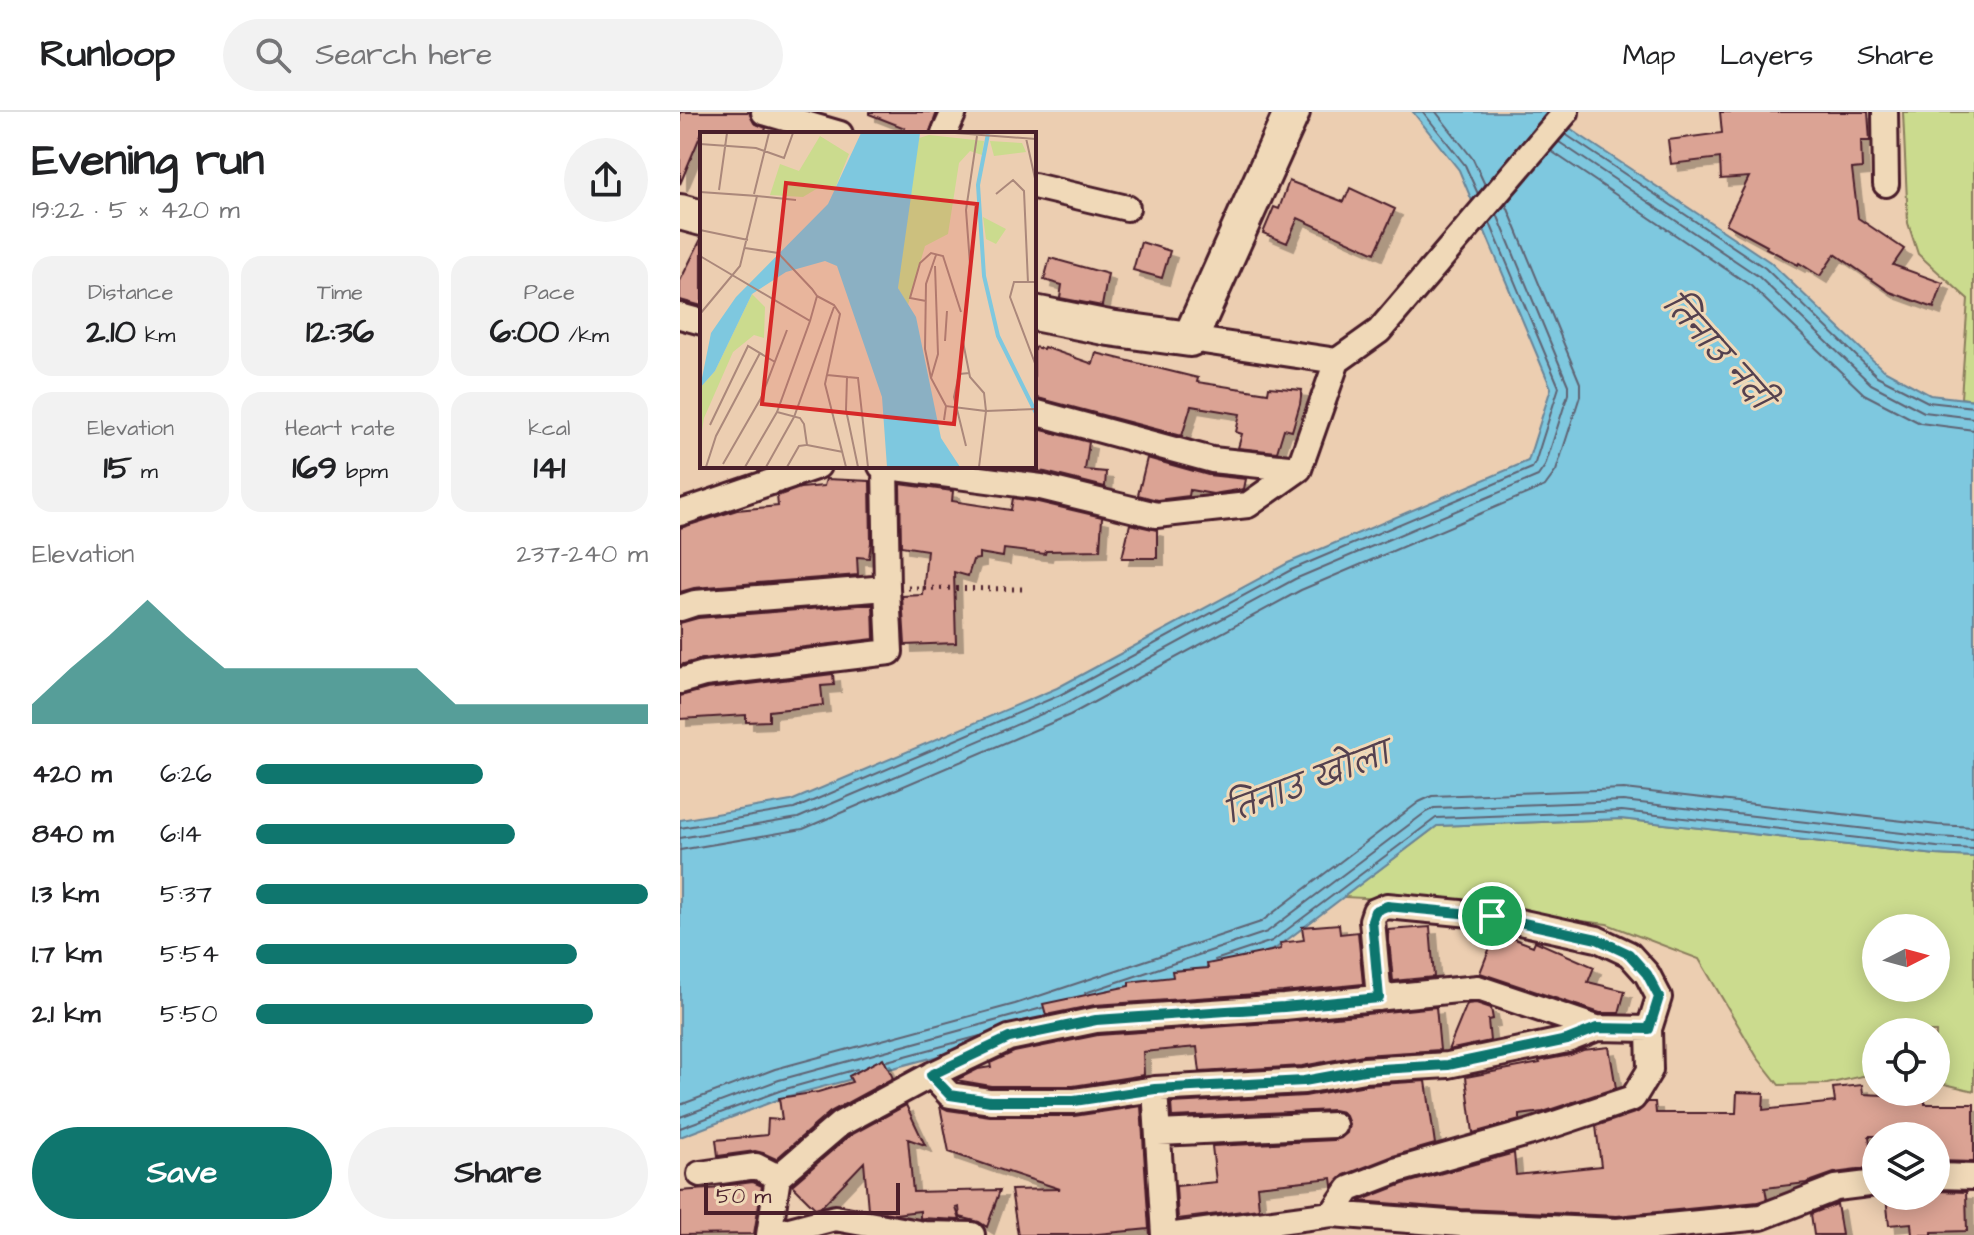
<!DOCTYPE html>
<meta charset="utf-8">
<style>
:root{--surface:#fff;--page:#f2f2f2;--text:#202124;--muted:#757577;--line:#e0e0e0;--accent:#0f766e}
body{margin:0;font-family:"Architects Daughter","Playpen Sans Deva",sans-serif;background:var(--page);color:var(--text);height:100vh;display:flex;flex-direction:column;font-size:30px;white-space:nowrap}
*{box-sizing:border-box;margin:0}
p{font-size:26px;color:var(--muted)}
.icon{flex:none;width:44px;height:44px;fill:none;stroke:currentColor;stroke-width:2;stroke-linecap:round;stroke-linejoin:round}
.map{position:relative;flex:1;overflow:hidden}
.drawer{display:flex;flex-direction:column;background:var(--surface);width:680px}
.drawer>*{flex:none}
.needle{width:52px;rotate:84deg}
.fabs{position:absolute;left:1182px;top:802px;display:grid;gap:16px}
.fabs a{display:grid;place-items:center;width:88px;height:88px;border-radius:50%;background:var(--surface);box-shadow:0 4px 20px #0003;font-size:40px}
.scale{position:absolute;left:24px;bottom:20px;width:196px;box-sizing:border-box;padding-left:8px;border:4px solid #4a1f2b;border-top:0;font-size:22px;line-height:28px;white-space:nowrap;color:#4a1f2b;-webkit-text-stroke:6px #f0d9b8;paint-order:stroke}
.pin{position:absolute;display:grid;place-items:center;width:68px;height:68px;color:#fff;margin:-34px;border:4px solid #fff;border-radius:50%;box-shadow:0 2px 8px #0007}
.round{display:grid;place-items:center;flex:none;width:84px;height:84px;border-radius:42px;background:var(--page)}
.overview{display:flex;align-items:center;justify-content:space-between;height:136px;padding:0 32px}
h1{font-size:44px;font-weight:700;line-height:60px}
.metrics{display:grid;grid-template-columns:repeat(3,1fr);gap:12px;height:136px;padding:8px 32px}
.metrics div{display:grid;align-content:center;border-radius:20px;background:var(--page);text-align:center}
.metrics b{font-size:34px;font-weight:700}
.metrics small{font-size:22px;font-weight:400}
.metrics p{font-size:22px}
.chart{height:224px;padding:16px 32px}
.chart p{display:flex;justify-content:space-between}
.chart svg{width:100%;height:144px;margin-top:8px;fill:var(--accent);opacity:.7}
.primary-button{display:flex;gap:16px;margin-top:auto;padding:16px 32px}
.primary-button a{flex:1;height:92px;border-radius:48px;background:var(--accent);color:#fff;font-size:32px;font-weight:700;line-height:92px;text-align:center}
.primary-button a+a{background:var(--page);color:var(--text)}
ul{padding:0 32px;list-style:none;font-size:26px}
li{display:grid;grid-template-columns:128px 96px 1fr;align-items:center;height:60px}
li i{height:20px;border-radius:10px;background:var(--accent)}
header{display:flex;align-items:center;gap:48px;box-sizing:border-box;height:112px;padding:0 40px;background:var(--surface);border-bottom:2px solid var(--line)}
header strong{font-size:38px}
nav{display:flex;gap:44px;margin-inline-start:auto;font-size:28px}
.search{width:560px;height:72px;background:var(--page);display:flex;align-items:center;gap:20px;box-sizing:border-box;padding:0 28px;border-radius:44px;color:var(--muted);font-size:30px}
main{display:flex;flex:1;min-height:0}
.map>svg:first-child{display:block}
.green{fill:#cbdb8e;stroke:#8a7d5c;stroke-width:2;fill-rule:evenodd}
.water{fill:#7ec8df;stroke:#698497;stroke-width:2}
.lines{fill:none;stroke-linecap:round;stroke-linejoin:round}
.shore{stroke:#5f6373;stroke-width:2}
.building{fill:#dba394;stroke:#4a1f2b;stroke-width:2;filter:url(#shadow)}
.minor-casing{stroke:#4a1f2b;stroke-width:30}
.secondary-casing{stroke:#4a1f2b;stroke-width:40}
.path{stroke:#4a1f2b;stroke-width:5;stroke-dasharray:2 6;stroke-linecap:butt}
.minor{stroke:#f0d9b8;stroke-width:24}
.secondary{stroke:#f0d9b8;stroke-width:34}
.route-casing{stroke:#fff;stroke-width:16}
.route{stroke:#0f766e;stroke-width:10}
.labels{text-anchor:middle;stroke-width:6;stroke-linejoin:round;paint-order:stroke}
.water-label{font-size:30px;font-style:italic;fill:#54414f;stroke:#f0d9b8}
.inset-river{fill:none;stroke:#7ec8df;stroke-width:4}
.inset-road{fill:none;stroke:#ab887b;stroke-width:2}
.view{fill:#d62828;fill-opacity:0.15;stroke:#d62828;stroke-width:4}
.inset-edge{fill:none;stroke:#4a1f2b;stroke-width:4}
</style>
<header>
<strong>Runloop</strong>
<div class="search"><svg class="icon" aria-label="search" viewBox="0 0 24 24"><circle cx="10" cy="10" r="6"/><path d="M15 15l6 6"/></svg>Search here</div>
<nav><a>Map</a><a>Layers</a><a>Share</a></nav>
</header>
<main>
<section class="drawer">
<div class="overview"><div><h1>Evening run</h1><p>19:22 · 5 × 420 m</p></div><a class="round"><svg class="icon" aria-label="share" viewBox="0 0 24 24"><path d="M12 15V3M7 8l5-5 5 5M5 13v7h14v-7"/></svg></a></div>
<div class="metrics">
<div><p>Distance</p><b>2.10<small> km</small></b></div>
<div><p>Time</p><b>12:36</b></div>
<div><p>Pace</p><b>6:00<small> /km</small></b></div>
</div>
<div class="metrics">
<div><p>Elevation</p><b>15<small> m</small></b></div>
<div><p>Heart rate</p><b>169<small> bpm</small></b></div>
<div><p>kcal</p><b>141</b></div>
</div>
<div class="chart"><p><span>Elevation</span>237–240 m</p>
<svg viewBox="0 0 160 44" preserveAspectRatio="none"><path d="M0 44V38L10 27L20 17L30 6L40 17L50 27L60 27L70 27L80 27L90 27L100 27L110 38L120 38L130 38L140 38L150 38L160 38V44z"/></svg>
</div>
<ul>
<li><b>420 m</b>6:26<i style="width:58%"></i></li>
<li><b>840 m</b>6:14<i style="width:66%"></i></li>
<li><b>1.3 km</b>5:37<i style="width:100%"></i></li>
<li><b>1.7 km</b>5:54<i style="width:82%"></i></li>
<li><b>2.1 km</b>5:50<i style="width:86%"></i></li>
</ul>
<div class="primary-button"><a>Save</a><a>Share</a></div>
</section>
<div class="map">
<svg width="1294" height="1123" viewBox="0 0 1294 1123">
<defs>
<filter id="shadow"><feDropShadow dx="7" dy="7" stdDeviation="0" flood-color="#0004"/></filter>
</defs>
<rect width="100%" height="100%" fill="#ecceb1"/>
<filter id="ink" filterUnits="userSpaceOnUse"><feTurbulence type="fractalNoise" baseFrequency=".0125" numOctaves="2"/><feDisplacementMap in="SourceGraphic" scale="16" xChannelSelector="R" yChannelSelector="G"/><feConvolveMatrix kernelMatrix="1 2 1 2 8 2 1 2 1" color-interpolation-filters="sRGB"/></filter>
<g filter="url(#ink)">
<!-- green -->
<path class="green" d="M1223 0H1294V288L1281 286 1288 187 1238 142 1228 111Z
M941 707 1256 743 1294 745V979L1256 970V920H1196V964L1187 963 1147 972 1099 973 1077 945 1019 847 927 812 723 788 663 785 757 714ZM1196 816H1256V876H1196Z"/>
<!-- water -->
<path class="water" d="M733 0H869L898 22 1090 150 1202 257 1250 283 1294 288V745L1256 743 941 707 757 714 595 837 344 921 105 985 0 1025V708L111 689 377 576 608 451 848 349 871 276 779 58Z"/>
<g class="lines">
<!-- shore -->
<path class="shore" d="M743 0 785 53 798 82
M756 0 793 47 805 73
M885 22 1085 156 1197 264 1248 290 1294 295
M879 30 1078 164 1191 272 1244 300 1294 306
M871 39 1071 174 1184 282 1240 311 1294 318
M0 716 114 697 380 583 611 458 852 356 855 351 879 275 810 111
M0 726 118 706 385 592 615 467 858 364 865 354 888 282V273L817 102
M0 738 123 717 390 603 621 478 865 374 876 359 900 284V271L826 92
M535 848 592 829 756 706 942 699 1257 735 1294 737
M405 881 587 820 746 700 754 696 943 689 1257 725 1294 727
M207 949 300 924
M0 993 95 957 335 892 581 810 739 690 752 684 944 677 1258 713 1294 715
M0 1005 99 968 362 896
M0 1016 102 978 177 957"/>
</g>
<!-- building -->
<path class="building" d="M0 0H69L74 11 86 16 84 22H21L0 72Z
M189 0H257L249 22H222L225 16 189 2Z
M1040 0H1188L1190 29H1181L1182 56 1172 57 1178 106 1224 137 1213 153 1263 171 1254 196 1210 180 1155 142 1140 164 1119 151 1118 153 1086 136 1087 134 1046 112 1069 65 1041 67 1040 46 991 52 988 28 1042 21Z
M609 69 664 90 670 76 715 97 695 141 618 106 607 131 583 121 594 95 599 97Z
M22 125V194L0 188V169Z
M461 130 490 139 482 166 453 158Z
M370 146 428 162 422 194 380 186 382 173 364 168Z
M354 235 363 237 364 235 413 252 416 241 518 266 517 270 588 281 589 275 622 278 620 292 612 319 604 317 597 340 558 336 562 322 556 320 560 302 511 294 502 324 354 285Z
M354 316 409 330 405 358 426 360 425 375 365 360 339 357V354H354Z
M467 346 528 363 566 367 564 377 533 382 510 378 509 384 477 388 458 383Z
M146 367 190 369 191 430 189 446 177 445 178 463 14 476 0 480V416L57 398 98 394 97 384 120 376 144 374Z
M220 372 273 379 272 389 331 398 333 386 358 390 422 405 420 438 366 439 365 442 324 437 323 445 299 441V447L293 448 288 464 274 460 276 531 225 533 222 484 243 483 247 438 221 434Z
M450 412 477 418V446H442Z
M179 493H193L194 527 22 547 0 553V511L18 506Z
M153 562 154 573 141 574 143 593 89 599V609L66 610V603L0 607V584L27 577Z
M659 812 660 822 678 820 683 872 603 880 415 893 366 903 363 892 449 874V870L493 865 492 859 528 856 527 852 601 837 600 831 624 828 622 815Z
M750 815 754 865 713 869 708 818Z
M816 820 853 834 855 829 914 855 908 870 945 879 939 901H920L800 861Z
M796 891 811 896 813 907 808 908 810 929 768 938 787 892Z
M756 895 760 938 683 943 622 954 520 960 517 935 463 940 464 963 393 974H311L276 968 298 957 311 955 310 951 334 940 418 923 605 910Z
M929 935 936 976 863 1000 840 1003V1008L793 1021 786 965 860 951 859 949 890 943 903 938Z
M203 946 213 966 150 1000 96 1047 83 1041 75 1039 38 1044 36 1028 87 1023 88 1007 102 1008 99 986 138 980 172 970 169 964Z
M746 969 755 1032 713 1044 664 1063 653 1074 652 1066 577 1074 579 1097 498 1107 496 1074 536 1070 532 1034 655 1028 661 1026 667 1021 669 1012 666 1004 662 1000 653 998 492 1005 491 991 625 984 686 973Z
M1182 973 1183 982 1245 985V992H1294V1050L1256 1049V1024H1189L1193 1056 1154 1061 1126 1071 1085 1076 1087 1087 1078 1090 937 1104 781 1097 679 1089 723 1072 834 1041 836 1063 921 1054 916 1014 958 1000 968 990H975L976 1001H1056L1057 980 1084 981 1083 998 1155 990 1153 976Z
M226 993 245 1033 228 1027 233 1080 320 1078 307 1115 299 1110 280 1105 279 1095 276 1096 280 1108 240 1106V1099L215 1102 188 1097 184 1050 142 1094 135 1096 112 1073 169 1024Z
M260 994 268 998 310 1004H394L461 994 469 1117 407 1123H338L331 1078 380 1077 328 1060V1058L327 1060 269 1040Z
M73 1070 82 1074 74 1122 0 1123V1079L41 1076V1074Z
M1256 1079 1286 1080 1287 1119 1252 1120V1123H1232L1231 1111 1209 1113 1206 1084H1256Z
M1157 1092 1162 1123H1134L1131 1102Z"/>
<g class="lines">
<!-- minor casing -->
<g class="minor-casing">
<path id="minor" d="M84 0 160 22
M1205 0 1206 72
M264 22 274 0
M354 74 447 96
M0 204 22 210
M510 227 657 249 699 219 886 0
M354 300 532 348 619 357
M201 354 361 375 476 403 568 393 619 357 657 249
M0 401 138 354
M0 496 15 491 207 476 205 354
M0 569 24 562 210 540 207 476
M251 963 270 983 310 989H394L475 977 624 969 684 958 768 953 887 928 917 916
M475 977 484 1123
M478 1021 654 1013
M20 1062 76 1054 98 1065 89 1123
M1256 1064 1294 1065
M98 1065 160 1012 251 963 329 926 416 908 604 895 798 876 917 916 969 917
M652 1102 669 1077 718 1058 848 1021 953 986 970 958 969 917 979 885 967 862 949 842 917 827 812 804 707 794 695 799 692 808 699 886
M90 1123 155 1106 244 1122 292 1123
M495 1123 652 1102 780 1112 937 1119 1081 1105 1156 1076 1196 1071"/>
</g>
<!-- secondary casing -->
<g class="secondary-casing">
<path id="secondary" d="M0 100 22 106
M354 201 429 216 510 227 612 0"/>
</g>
<!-- path -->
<path class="path" d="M228 476 346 477"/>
<!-- minor -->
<use href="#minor" class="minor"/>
<!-- secondary -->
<use href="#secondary" class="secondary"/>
</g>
</g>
<g class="lines" filter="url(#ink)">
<!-- route casing -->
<g class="route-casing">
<path id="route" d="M707 794 812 804 917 827 949 842 967 862 979 885 969 917 917 916 887 928 768 953 684 958 624 969 475 977 394 989H310L270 983 251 963 329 926 416 908 604 895 699 886 692 808 695 799Z"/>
</g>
<!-- route -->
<use href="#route" class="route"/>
</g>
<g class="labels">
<!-- water labels -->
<g class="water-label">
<text transform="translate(1037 239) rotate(48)" y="10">तिनाउ नदी</text>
<text transform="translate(627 671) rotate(-21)" y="10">तिनाउ खोला</text>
</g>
</g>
<!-- overview -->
<g transform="translate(20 20)">
<rect width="336" height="336" fill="#ecceb1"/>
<path d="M229 3 284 9 282 23 270 19 259 31 248 102 225 114 208 173 198 156 200 124 219 6ZM120 4 149 22 134 59 118 56 103 65 70 63 80 32 99 39ZM290 9 322 11 326 20 294 24ZM283 85 306 97 296 112 286 107ZM52 162 65 175 64 206 54 203 33 220 4 286 0 312V256L15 239Z" fill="#cbdb8e"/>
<path d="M161 1H220L198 156 216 185 241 306 260 335H187L182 265 137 134 125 129 86 140 52 162 15 239 0 256 11 201 36 165 128 72Z" fill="#7ec8df"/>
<path class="inset-river" d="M288 2 278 53 284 144 298 204 336 281"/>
<path class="inset-road" d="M255 1 336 7M326 6 336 51M0 12 56 16 84 26 93 1M19 58 27 1M0 60 57 64 40 134 0 182M54 62 69 1M296 62 313 48 324 59 328 151M57 64 96 68M0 98 48 108M45 116 78 121 112 157 117 164 110 189M236 123 226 152 225 217 231 246 246 274M0 124 110 189 77 280 45 335M336 150H314L310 165 336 234M117 164 134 173 140 182 125 252 146 335M226 169 210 166 220 131 231 121 243 124 261 180M245 209 247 179M127 243 147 245 146 278 158 335M147 245 158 246 168 335M231 246 238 222 235 134M77 280 100 286 104 292 107 313 99 314 87 335M244 288 246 274 286 279 284 261 270 245 263 210 270 132 266 78 277 4M10 293 48 214 75 230M107 313 143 320M266 314 254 265 259 242 270 241M23 332 61 266 87 198M6 335 16 304 60 221M66 335 94 285 134 175M279 335 286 279 336 277"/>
<path class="view" d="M86 51 277 72 254 292 62 272Z"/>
<rect width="336" height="336" class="inset-edge"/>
</g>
</svg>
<div class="fabs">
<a><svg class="needle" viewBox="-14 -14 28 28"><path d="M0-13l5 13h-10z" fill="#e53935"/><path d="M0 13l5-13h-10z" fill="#757577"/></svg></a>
<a><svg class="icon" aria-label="locate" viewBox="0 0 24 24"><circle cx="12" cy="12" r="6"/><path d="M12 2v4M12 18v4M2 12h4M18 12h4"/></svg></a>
<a><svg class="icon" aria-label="layers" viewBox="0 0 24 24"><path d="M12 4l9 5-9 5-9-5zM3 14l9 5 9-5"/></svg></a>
</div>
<div class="scale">50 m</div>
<div class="pin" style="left:812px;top:804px;background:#1e9e55"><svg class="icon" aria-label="arrive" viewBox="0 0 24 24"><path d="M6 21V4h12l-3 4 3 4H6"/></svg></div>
</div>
</main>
